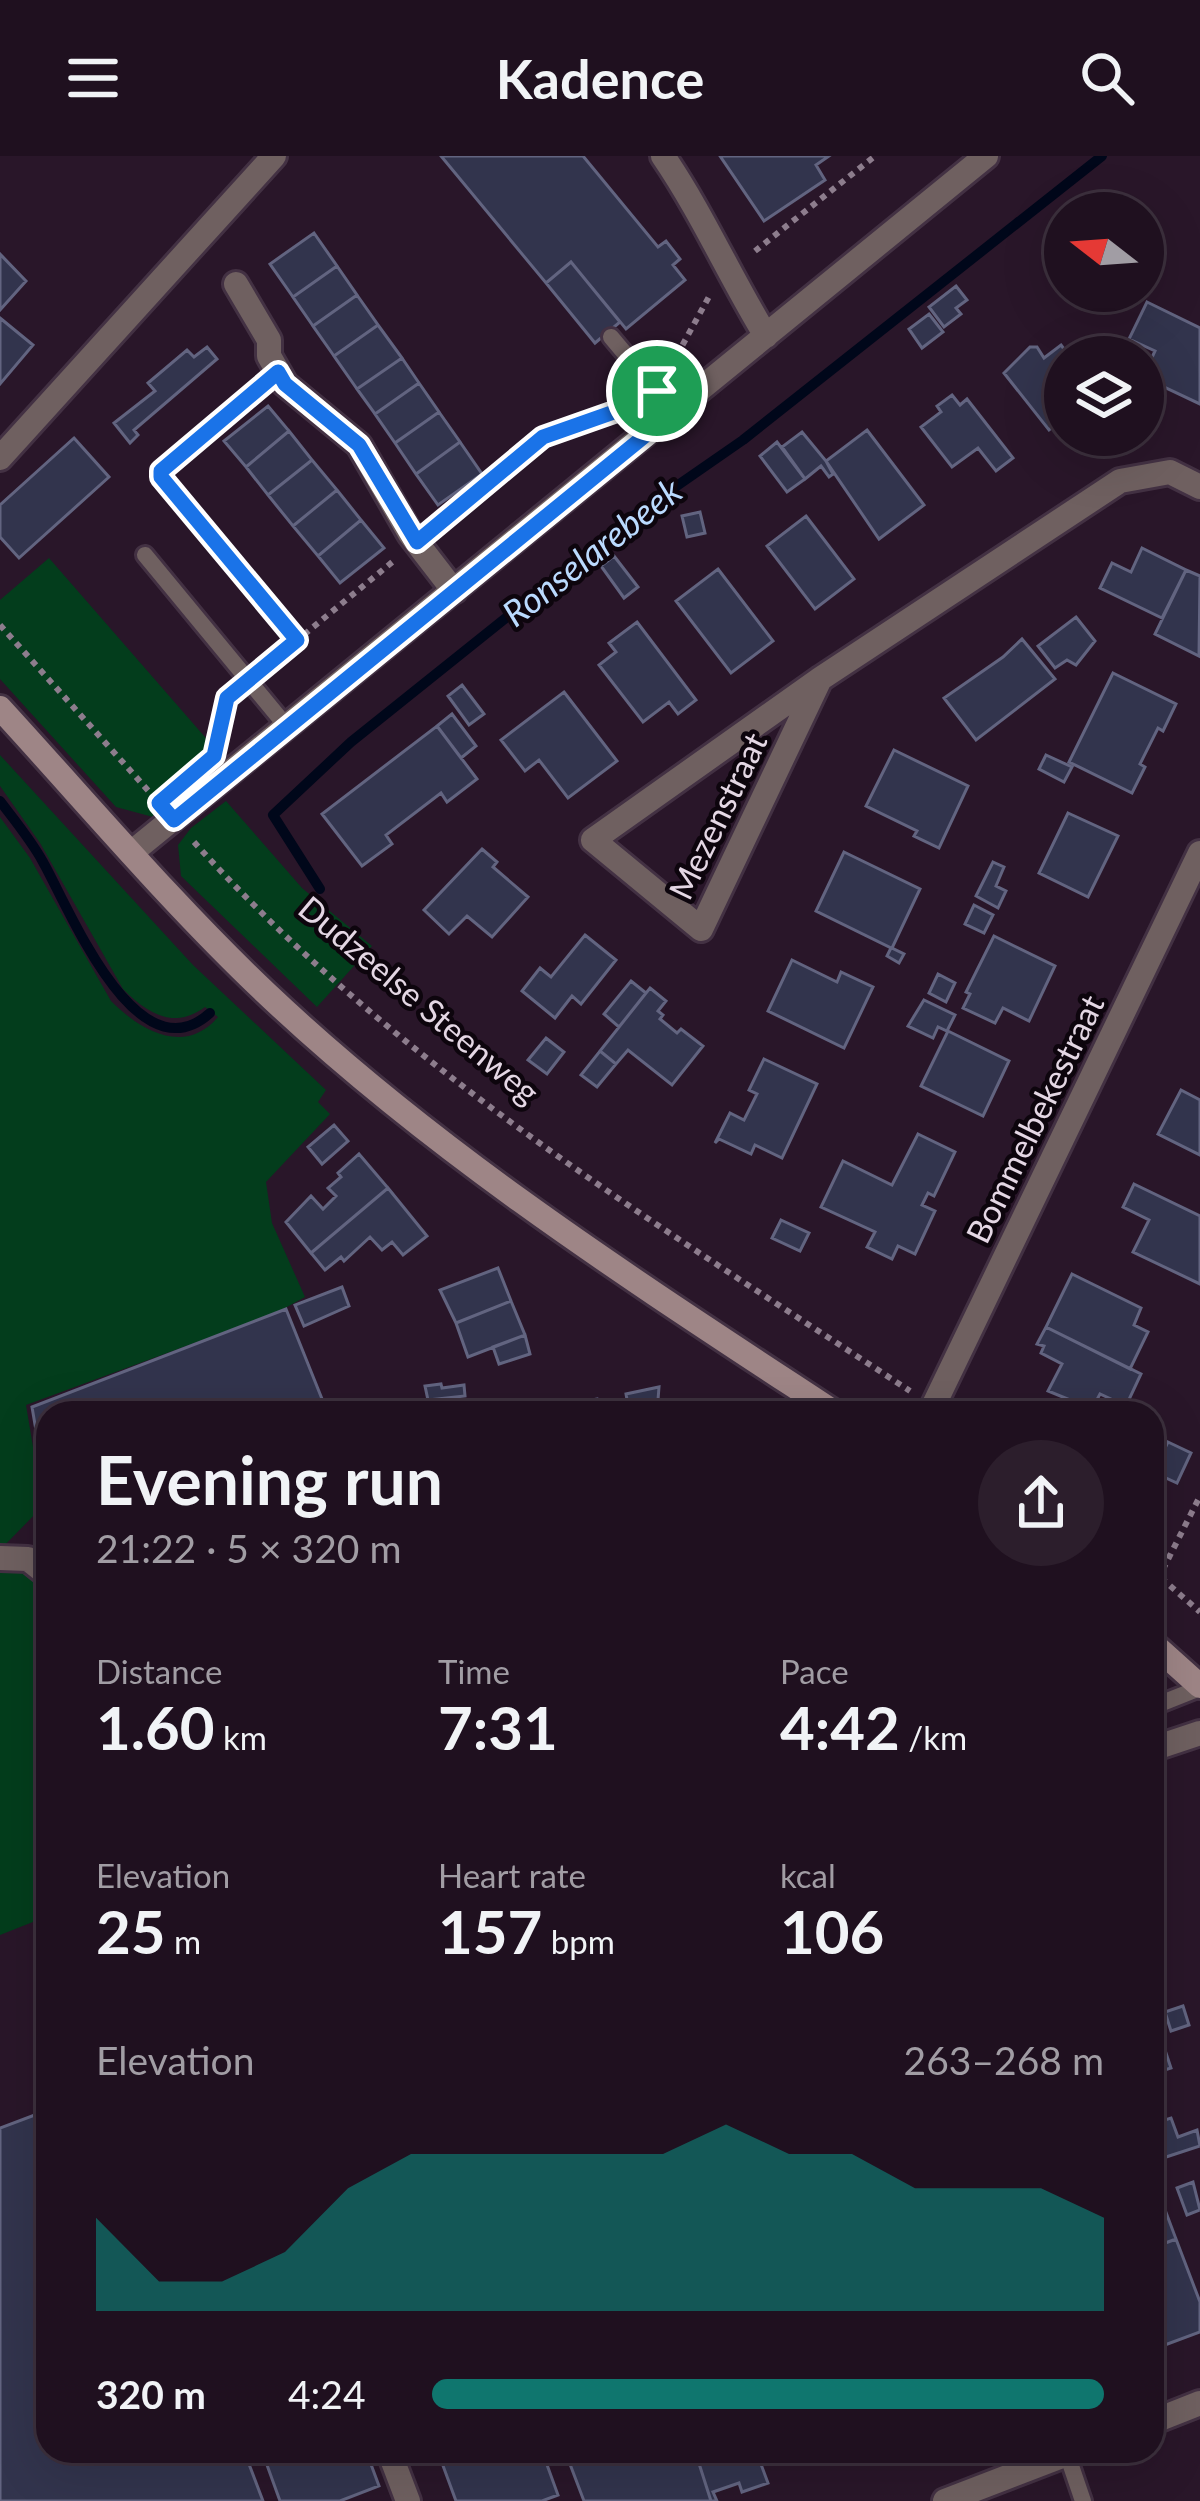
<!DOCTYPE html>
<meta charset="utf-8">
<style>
:root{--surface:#1f101f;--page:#2c1e2c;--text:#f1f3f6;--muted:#a19da4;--line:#3c303d;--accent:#0f766e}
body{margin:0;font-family:Lato,sans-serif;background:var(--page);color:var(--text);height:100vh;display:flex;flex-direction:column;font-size:45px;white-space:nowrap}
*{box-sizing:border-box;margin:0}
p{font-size:39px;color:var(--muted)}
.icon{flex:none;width:66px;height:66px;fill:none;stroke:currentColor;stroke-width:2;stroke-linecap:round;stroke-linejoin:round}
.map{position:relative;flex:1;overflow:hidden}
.sheet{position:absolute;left:36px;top:1245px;width:1128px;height:1062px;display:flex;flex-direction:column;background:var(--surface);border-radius:36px;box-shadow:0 12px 48px #0002,0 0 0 3px var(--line)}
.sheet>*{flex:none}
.needle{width:78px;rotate:287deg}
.controls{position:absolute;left:1044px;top:36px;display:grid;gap:24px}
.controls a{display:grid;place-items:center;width:120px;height:120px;border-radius:50%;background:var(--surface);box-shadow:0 12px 48px #0002,0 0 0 3px var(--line);font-size:60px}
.pin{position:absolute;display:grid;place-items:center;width:102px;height:102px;color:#fff;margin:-51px;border:6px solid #fff;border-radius:50%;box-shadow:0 3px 12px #0007}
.round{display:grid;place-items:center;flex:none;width:126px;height:126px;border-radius:63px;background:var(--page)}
.overview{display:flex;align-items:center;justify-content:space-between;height:204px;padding:0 60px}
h1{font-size:66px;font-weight:700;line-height:90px}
.stats{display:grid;grid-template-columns:repeat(3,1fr);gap:18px;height:204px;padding:12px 60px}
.stats div{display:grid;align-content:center}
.stats b{font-size:60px;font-weight:700}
.stats small{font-size:33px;font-weight:400}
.stats p{font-size:33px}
.chart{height:336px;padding:24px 60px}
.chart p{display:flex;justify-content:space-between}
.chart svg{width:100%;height:216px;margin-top:12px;fill:var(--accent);opacity:.7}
ul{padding:0 60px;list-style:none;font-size:39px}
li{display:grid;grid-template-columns:192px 144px 1fr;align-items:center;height:90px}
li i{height:30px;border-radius:15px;background:var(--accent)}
header{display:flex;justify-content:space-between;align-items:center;height:156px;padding:0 60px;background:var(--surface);font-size:54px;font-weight:700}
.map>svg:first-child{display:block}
.green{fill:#033d1c}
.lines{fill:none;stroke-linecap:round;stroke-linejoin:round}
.stream{stroke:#00071a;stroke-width:10}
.building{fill:#32344d;stroke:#626480;stroke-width:3}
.lane-casing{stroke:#433143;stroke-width:22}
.street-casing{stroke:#433143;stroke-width:30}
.secondary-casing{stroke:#433143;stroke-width:30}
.path{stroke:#8d7d8d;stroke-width:6;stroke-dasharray:6 6;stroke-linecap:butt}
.lane{stroke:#6f6060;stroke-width:16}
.street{stroke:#6f6060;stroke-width:24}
.secondary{stroke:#9e8586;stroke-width:24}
.route-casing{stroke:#fff;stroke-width:24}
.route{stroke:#1a73e8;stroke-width:15}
.labels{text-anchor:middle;stroke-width:9;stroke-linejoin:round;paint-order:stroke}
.street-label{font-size:33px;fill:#e4d7e4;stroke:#0d050d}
.water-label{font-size:36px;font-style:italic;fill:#badafe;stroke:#0d050d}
</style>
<header><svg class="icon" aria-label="menu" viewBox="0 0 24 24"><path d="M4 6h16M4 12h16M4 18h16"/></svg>Kadence<svg class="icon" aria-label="search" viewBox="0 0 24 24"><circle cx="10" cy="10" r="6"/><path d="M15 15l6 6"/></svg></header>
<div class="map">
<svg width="1200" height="2345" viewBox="0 0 1200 2345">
<rect width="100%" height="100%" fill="#291629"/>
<!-- green -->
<path class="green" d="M49 402 225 604 153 661 116 651 0 523V444Z
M0 599 193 809 326 934 318 946 330 958 266 1026 272 1067 305 1141 276 1157 26 1249 43 1350 0 1394V661L30 702 111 845C141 875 185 900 218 861L205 851C174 874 148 858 123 833L40 687 0 630Z
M226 645 302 732 372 790 317 851 181 720 178 689 191 672Z
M0 1402 48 1419V1760L0 1779Z"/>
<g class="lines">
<!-- stream -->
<path class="stream" d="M0 645C15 665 31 684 43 706 70 754 137 923 210 857
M320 733 273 659 351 586 632 361 743 284 1102 0"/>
</g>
<!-- building -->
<path class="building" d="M441 0H583L658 91 666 85 680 103 673 109 685 124 626 173 571 106 546 127Z
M720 0H829L816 9 825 24 764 65Z
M314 77 337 110 293 141 270 108Z
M0 98 26 125 0 154Z
M571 106 620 166 595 187 546 127Z
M337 110 357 139 313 170 293 141Z
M956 130 967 144 956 152 961 158 944 171 929 151Z
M357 139 378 169 334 200 313 170Z
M1147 146 1200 172V248L1143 221 1155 195 1129 183Z
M929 158 943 176 922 192 909 173Z
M0 162 33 189 0 228Z
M378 169 402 202 357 233 334 200Z
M1061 189 1070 201H1065V255L1061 258 1064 262 1049 274 1004 217 1030 191H1037L1044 202Z
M207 191 217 203 134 274 138 279 130 287 114 267 155 235 148 227 187 194 194 201Z
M402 202 419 227 375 258 357 233Z
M419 227 439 256 395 287 375 258Z
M952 239 960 249 967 243 1013 302 996 315 978 292 952 311 921 271 941 256 937 250Z
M268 250 289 275 246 311 224 285Z
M439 256 460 286 416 318 395 287Z
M867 274 924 349 879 383 826 305Z
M289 275 312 304 268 339 246 311Z
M802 276 826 305 833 318 829 321 821 310 805 323 782 291Z
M74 282 109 321 19 402 0 381V349Z
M460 286 482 318 438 349 416 318Z
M777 286 805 323 787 336 760 300Z
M312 304 337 334 293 370 268 339Z
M337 334 361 364 318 400 293 370Z
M700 356 705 377 687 381 682 360Z
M806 360 854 423 815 453 767 390Z
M361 364 384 392 340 427 318 400Z
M1142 392 1186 414 1162 462 1100 432 1112 407 1131 416Z
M614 400 638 431 624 442 601 410Z
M718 413 773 485 731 517 676 445Z
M1186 414 1200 420 1199 500 1155 478Z
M1076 461 1095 485 1076 509 1067 504 1055 512 1038 490Z
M637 466 696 544 678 558 669 546 643 566 599 509 616 496 609 487Z
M1022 483 1055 523 976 584 944 542 1003 501Z
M1113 517 1176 548 1163 575 1158 572 1140 608 1145 611 1132 637 1069 606Z
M462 529 484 558 469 569 448 540Z
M564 536 617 605 568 642 539 604 525 615 501 584Z
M452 558 476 590 461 602 437 570Z
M437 570 477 623 447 646 441 637 386 679 392 688 362 710 322 658Z
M894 594 968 630 939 692 914 680 917 675 866 650Z
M1046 599 1072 611 1064 626 1039 613Z
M1068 657 1118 680 1088 741 1039 717Z
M482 693 497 706 493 711 528 741 492 781 467 760 449 778 424 754Z
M844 696 920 733 892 792 904 798 899 807 887 800 891 792 816 755Z
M993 706 1004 711 996 730 1006 735 998 752 976 740Z
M974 749 993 759 984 777 965 768Z
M585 779 616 804 581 848 572 840 555 862 522 835 540 812 551 821Z
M994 780 1055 810 1029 865 1003 852 995 867 963 852 970 838 966 836Z
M792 804 837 826 841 816 873 831 844 892 768 855Z
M938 818 955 827 946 846 929 837Z
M631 825 646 837 619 871 604 858Z
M650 832 666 845 658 855 663 859 660 863 677 877 681 873 703 890 672 929 628 894 616 908 600 895Z
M924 844 955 859 947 875 938 871 933 882 908 870Z
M948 875 1009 905 983 960 921 930Z
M546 882 564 896 547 918 528 904Z
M600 895 616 908 597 931 581 919Z
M764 903 817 928 782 1002 755 989 751 998 719 983 715 987 730 957 744 964 757 938 749 934Z
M1181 934 1200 944V999L1158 978Z
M334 969 348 985 322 1008 308 991Z
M918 978 955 996 934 1040 928 1037 922 1049 935 1055 915 1098 898 1090 892 1103 867 1091 875 1076 821 1051 843 1005 892 1029Z
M359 998 388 1032 311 1097 286 1066 311 1040 323 1053 336 1040 328 1032 341 1021 338 1017Z
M1134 1028 1200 1060V1128L1133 1096 1149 1064 1123 1051Z
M388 1032 427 1080 403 1099 392 1086 382 1094 370 1081 344 1105 341 1101 325 1114 311 1097Z
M781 1064 809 1077 800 1095 772 1082Z
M498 1112 511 1145 456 1167 440 1134Z
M1072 1118 1141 1152 1134 1169 1148 1176 1130 1213 1046 1171Z
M342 1131 349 1150 304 1170 295 1149Z
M511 1145 525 1179 468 1201 456 1167Z
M286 1153 324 1248 300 1257H48V1345L32 1251Z
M1046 1171 1141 1218 1126 1250 1100 1238 1092 1253 1048 1235 1062 1208 1041 1197 1044 1190 1037 1188Z
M525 1179 530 1198 499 1208 493 1191Z
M441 1228 442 1232 464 1229 465 1240 428 1244 425 1230Z
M659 1231 657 1257 629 1255 626 1238Z
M597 1243 599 1253 657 1257H523Z
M1168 1286 1191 1297 1177 1327 1153 1316Z
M1183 1850 1189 1869 1171 1875 1165 1856Z
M1162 1885 1171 1912 1152 1918V1889Z
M48 1954V2295H244L263 2345H0V1972Z
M1171 1962 1178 1981 1197 1974 1200 1990 1166 2001 1155 1967Z
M1152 2019 1176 2083 1152 2092Z
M1193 2026 1200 2054 1187 2059 1177 2032Z
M1176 2083 1200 2146V2176L1154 2193 1152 2092Z
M271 2295H366L379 2330 340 2345H280L263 2298Z
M474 2295H542L558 2339 542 2345H456L442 2307Z
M565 2295H695L711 2345H584Z
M695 2295H756L768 2327 742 2336 739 2327 713 2336 717 2345H711Z"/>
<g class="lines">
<!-- lane casing -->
<g class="lane-casing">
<path id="lane" d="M611 181 674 256
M145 399 287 571
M1152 1551 1200 1532
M1067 2298 1083 2345"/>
</g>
<!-- street casing -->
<g class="street-casing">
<path id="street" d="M663 0C702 57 730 121 766 180
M236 128 269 184V200L285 228 359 289 410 378 454 435
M0 302 274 0
M820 523 701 773 593 684 820 523 1120 325 1170 316 1200 331
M131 697 986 0
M930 1257 1200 697
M0 1402 28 1403 48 1419
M1152 1593 1200 1577
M1152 2266 1200 2247
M389 2295 408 2345
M945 2345 1075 2295"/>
</g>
<!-- secondary casing -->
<g class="secondary-casing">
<path id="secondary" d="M0 552C88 648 172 748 266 837 438 1000 639 1128 835 1257
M1152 1487 1200 1530"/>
</g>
<!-- path -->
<path class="path" d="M755 95 875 0
M671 210 711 137
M257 233 164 309 161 321 297 484
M439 368 543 281 629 250
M0 469 153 640
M267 509 396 403
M217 585 229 540
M194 686C397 912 660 1070 910 1235
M1152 1414 1200 1456
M1152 1435 1200 1340"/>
<!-- lane -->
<use href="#lane" class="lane"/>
<!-- street -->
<use href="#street" class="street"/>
<!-- secondary -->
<use href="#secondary" class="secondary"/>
</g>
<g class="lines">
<!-- route casing -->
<g class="route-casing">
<path id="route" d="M278 216 285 228 359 289 417 386 543 281 631 250 657 235 674 256 174 664 159 647 214 600 227 542 297 484 161 321V315Z"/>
</g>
<!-- route -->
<use href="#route" class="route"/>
</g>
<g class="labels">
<!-- street labels -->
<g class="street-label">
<text transform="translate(718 660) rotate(-64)" y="12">Mezenstraat</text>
<text transform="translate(419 844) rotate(40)" y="12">Dudzeelse Steenweg</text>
<text transform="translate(1035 963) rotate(-64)" y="12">Bommelbekestraat</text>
</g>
<!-- water labels -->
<g class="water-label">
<text transform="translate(592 396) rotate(-38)" y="13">Ronselarebeek</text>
</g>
</g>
</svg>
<div class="controls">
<a><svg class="needle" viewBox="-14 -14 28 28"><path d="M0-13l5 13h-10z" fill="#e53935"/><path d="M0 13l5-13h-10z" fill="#a19da4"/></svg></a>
<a><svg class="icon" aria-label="layers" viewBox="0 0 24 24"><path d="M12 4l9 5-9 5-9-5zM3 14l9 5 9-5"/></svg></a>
</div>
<div class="pin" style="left:657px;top:235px;background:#1e9e55"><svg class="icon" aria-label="arrive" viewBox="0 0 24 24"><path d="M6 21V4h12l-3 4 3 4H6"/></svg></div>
<section class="sheet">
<div class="overview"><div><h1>Evening run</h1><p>21:22 · 5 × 320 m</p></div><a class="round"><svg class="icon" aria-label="share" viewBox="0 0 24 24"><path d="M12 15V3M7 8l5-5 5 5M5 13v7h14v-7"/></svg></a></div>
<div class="stats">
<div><p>Distance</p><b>1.60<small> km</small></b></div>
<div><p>Time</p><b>7:31</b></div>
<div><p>Pace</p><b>4:42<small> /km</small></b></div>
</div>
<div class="stats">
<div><p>Elevation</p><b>25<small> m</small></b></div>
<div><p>Heart rate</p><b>157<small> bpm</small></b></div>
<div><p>kcal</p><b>106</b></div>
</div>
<div class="chart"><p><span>Elevation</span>263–268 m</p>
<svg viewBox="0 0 160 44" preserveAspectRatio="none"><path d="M0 44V25L10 38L20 38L30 32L40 19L50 12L60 12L70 12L80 12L90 12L100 6L110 12L120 12L130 19L140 19L150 19L160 25V44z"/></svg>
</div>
<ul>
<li><b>320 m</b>4:24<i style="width:100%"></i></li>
</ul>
</section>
</div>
